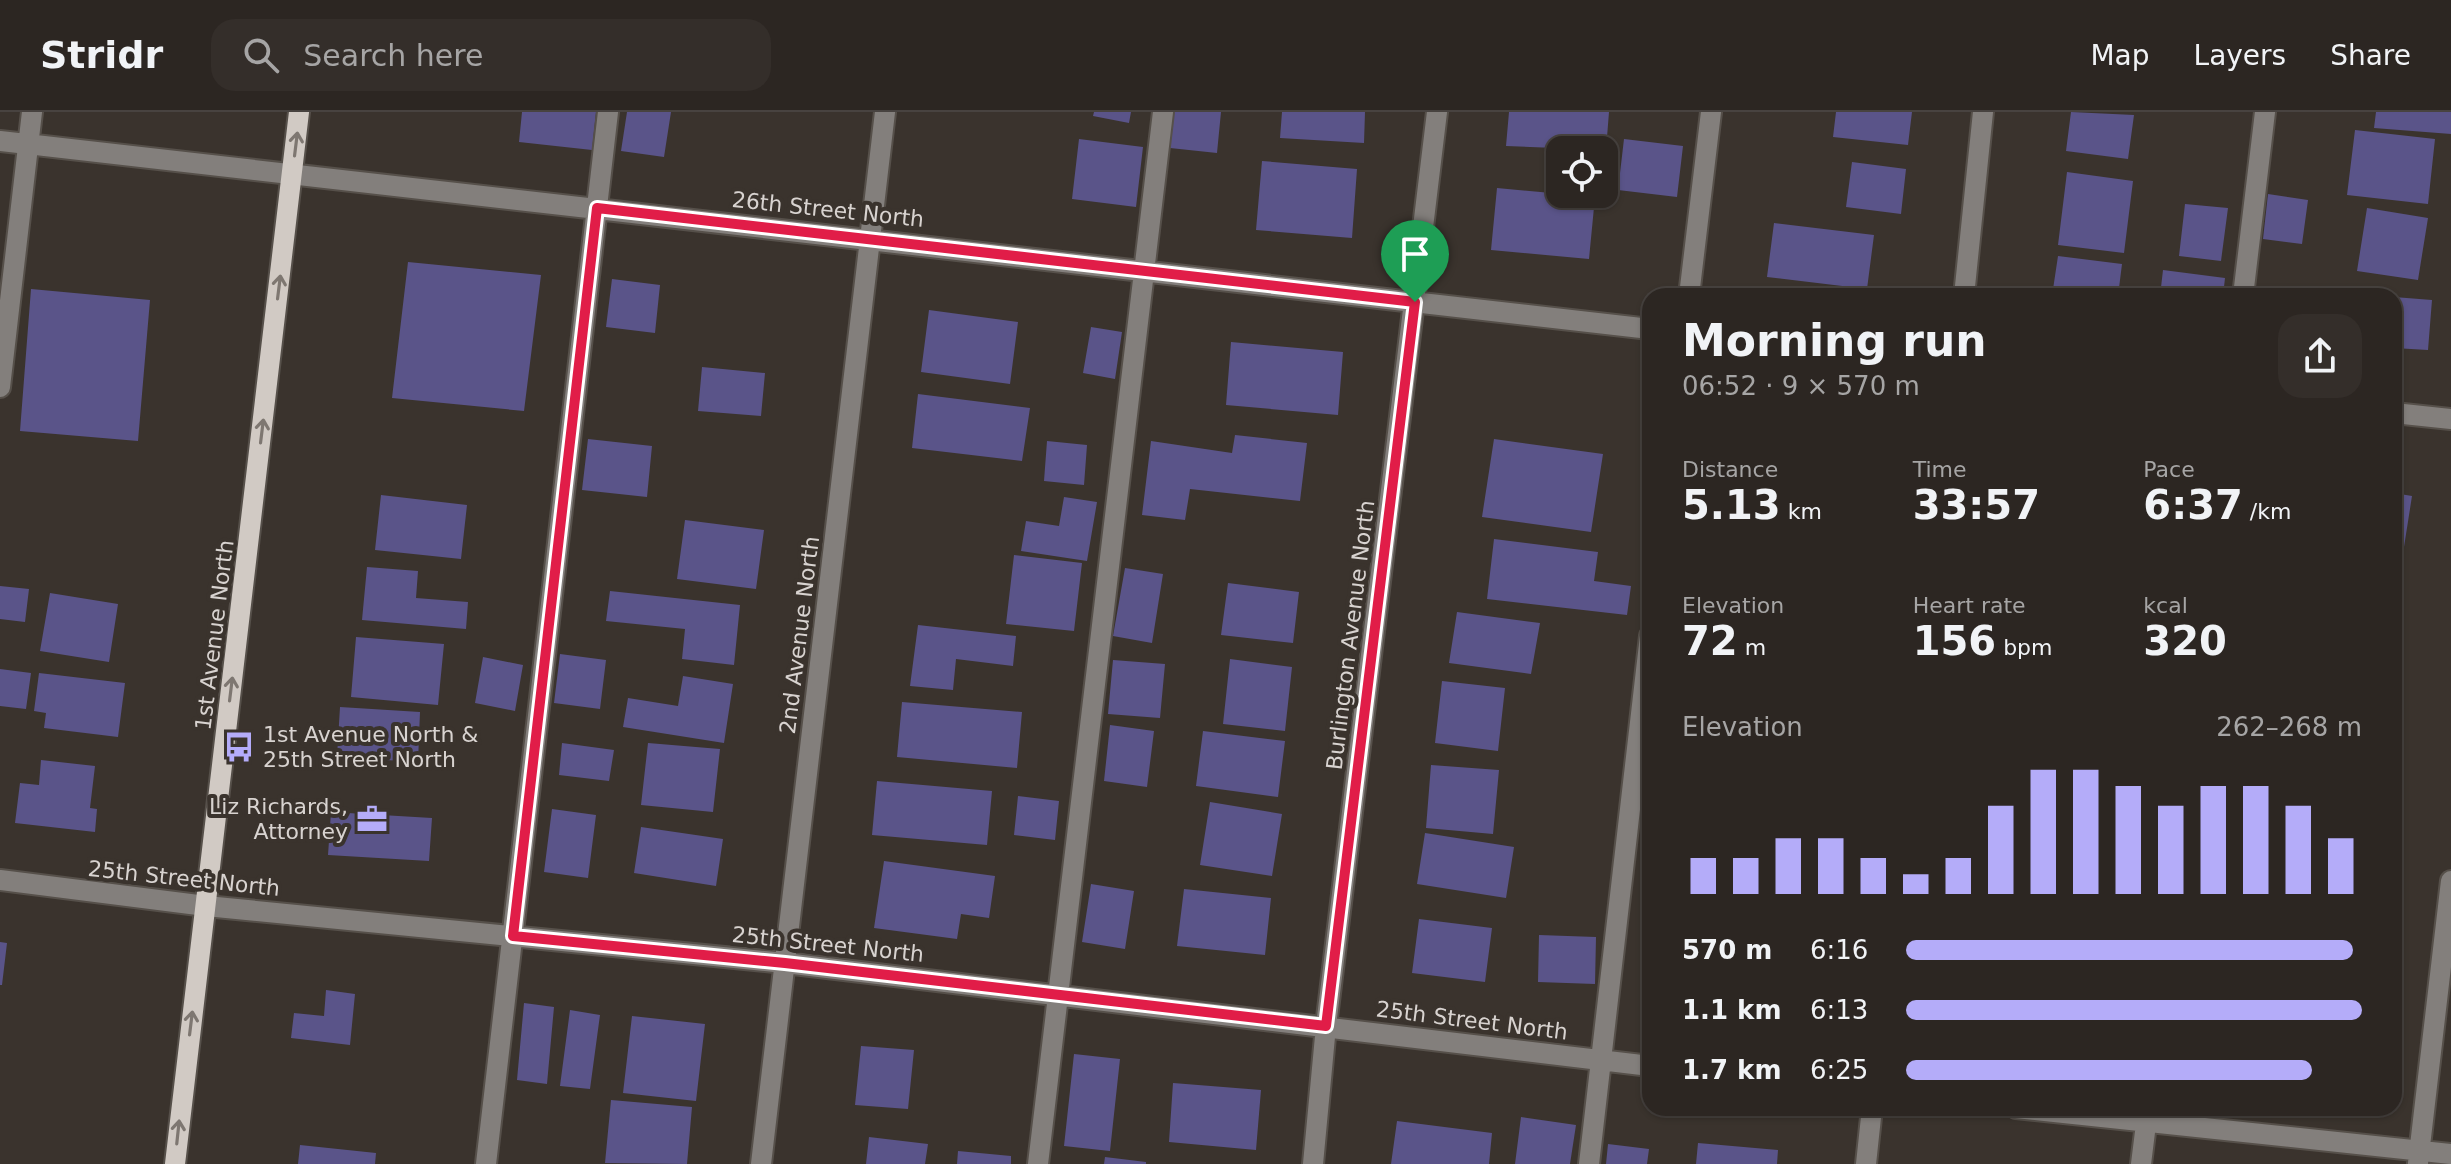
<!DOCTYPE html>
<meta charset="utf-8">
<style>
:root{--surface:#2c2622;--page:#342e2a;--text:#f1f3f6;--muted:#a6a5a5;--line:#484340;--accent:#b4acf9}
body{margin:0;font-family:"DejaVu Sans",sans-serif;background:var(--page);color:var(--text);height:100vh;display:flex;flex-direction:column;font-size:30px;white-space:nowrap}
*{box-sizing:border-box;margin:0}
p{font-size:26px;color:var(--muted)}
.icon{flex:none;width:44px;height:44px;fill:none;stroke:currentColor;stroke-width:2;stroke-linecap:round;stroke-linejoin:round}
.map{position:relative;flex:1;overflow:hidden}
.panel{position:absolute;left:1642px;top:176px;width:760px;height:828px;display:flex;flex-direction:column;background:var(--surface);border-radius:24px;box-shadow:0 2px 6px #0004,0 0 0 2px var(--line)}
.panel>*{flex:none}
.controls{position:absolute;left:1546px;top:24px;display:grid;gap:16px}
.controls a{display:grid;place-items:center;width:72px;height:72px;border-radius:16px;background:var(--surface);box-shadow:0 2px 6px #0004,0 0 0 2px var(--line);font-size:40px}
.pin{position:absolute;display:grid;place-items:center;width:68px;height:68px;color:#fff;margin:-82px -34px;border-radius:50% 50% 50% 0;rotate:-45deg;box-shadow:0 0 8px #0007}
.pin .icon{rotate:45deg}
.round{display:grid;place-items:center;flex:none;width:84px;height:84px;border-radius:24px;background:var(--page)}
.head{display:flex;align-items:center;justify-content:space-between;height:136px;padding:0 40px}
h1{font-size:44px;font-weight:700;line-height:60px}
.figures{display:grid;grid-template-columns:repeat(3,1fr);gap:12px;height:136px;padding:8px 40px}
.figures div{display:grid;align-content:center}
.figures b{font-size:40px;font-weight:700}
.figures small{font-size:22px;font-weight:400}
.figures p{font-size:22px}
.chart{height:224px;padding:16px 40px}
.chart p{display:flex;justify-content:space-between}
.chart svg{width:100%;height:144px;margin-top:8px;stroke:var(--accent);stroke-width:6}
ul{padding:0 40px;list-style:none;font-size:26px}
li{display:grid;grid-template-columns:128px 96px 1fr;align-items:center;height:60px}
li i{height:20px;border-radius:10px;background:var(--accent)}
header{display:flex;align-items:center;gap:48px;box-sizing:border-box;height:112px;padding:0 40px;background:var(--surface);border-bottom:2px solid var(--line)}
header strong{font-size:38px}
nav{display:flex;gap:44px;margin-inline-start:auto;font-size:28px}
.search{width:560px;height:72px;background:var(--page);display:flex;align-items:center;gap:20px;box-sizing:border-box;padding:0 28px;border-radius:24px;color:var(--muted);font-size:30px}
.map>svg:first-child{display:block}
.building{fill:#5a5489}
.lines{fill:none;stroke-linecap:round;stroke-linejoin:round}
.minor-casing{stroke:#56504a;stroke-width:24}
.major-casing{stroke:#56504a;stroke-width:24}
.minor{stroke:#837f7c;stroke-width:20}
.major{stroke:#d1cac4;stroke-width:20}
.oneway{stroke:#7e7771}
.route-casing{stroke:#fff;stroke-width:16}
.route{stroke:#e11d48;stroke-width:10}
.labels{text-anchor:middle;stroke-width:8;stroke-linejoin:round;paint-order:stroke}
.street-label{font-size:22px;fill:#d8d3d0;stroke:#3a332d}
.poi-label{font-size:22px;fill:#d8d3d0;stroke:#3a332d;text-anchor:start}
</style>
<header>
<strong>Stridr</strong>
<div class="search"><svg class="icon" aria-label="search" viewBox="0 0 24 24"><circle cx="10" cy="10" r="6"/><path d="M15 15l6 6"/></svg>Search here</div>
<nav><a>Map</a><a>Layers</a><a>Share</a></nav>
</header>
<div class="map">
<svg width="2451" height="1052" viewBox="0 0 2451 1052">
<rect width="100%" height="100%" fill="#3a332d"/>
<!-- building -->
<path class="building" d="M522 0H596L592 38 519 30Z
M627 0H671L664 45 621 39Z
M1094 0H1131L1129 11 1093 4Z
M1174 0H1221L1217 41 1170 36Z
M1282 0H1365L1364 31 1280 26Z
M1509 0H1609L1606 38 1506 34Z
M1836 0H1912L1908 33 1833 25Z
M2071 0 2134 3 2128 47 2066 39Z
M2376 0H2451V22L2374 16Z
M2355 18 2435 27 2428 92 2347 83Z
M1079 27 1143 35 1136 95 1072 87Z
M1624 27 1683 34 1677 85 1618 78Z
M1262 49 1357 57 1352 126 1256 118Z
M1852 50 1906 57 1901 102 1846 95Z
M2067 60 2133 69 2124 141 2058 133Z
M1497 76 1595 85 1589 147 1491 138Z
M2268 82 2308 88 2302 132 2263 127Z
M2185 92 2228 96 2221 149 2179 144Z
M2367 96 2428 106 2418 168 2357 159Z
M1774 111 1874 123 1867 177 1767 165Z
M2058 144 2122 152 2118 184H2052Z
M408 150 541 163 524 299 392 286Z
M2163 158 2225 166 2223 184H2160Z
M612 167 660 173 655 221 606 215Z
M31 177 150 188 138 329 20 319Z
M2394 185 2432 188 2428 238 2394 236Z
M929 198 1018 210 1010 272 921 260Z
M1091 215 1122 220 1115 267 1083 261Z
M1231 230 1343 240 1338 303 1226 293Z
M702 255 765 261 761 304 698 299Z
M918 282 1030 296 1022 349 912 336Z
M1235 323 1307 331 1300 389 1190 377 1185 408 1142 403 1151 329 1232 341Z
M588 327 652 334 647 385 582 378Z
M1494 327 1603 342 1591 420 1482 405Z
M1047 329 1087 333 1084 373 1044 369Z
M2394 381 2412 384 2404 435 2394 434Z
M381 383 467 393 461 447 375 438Z
M1064 385 1097 390 1087 449 1021 439 1026 409 1059 414Z
M685 408 764 418 756 477 677 467Z
M1494 427 1598 440 1594 469 1631 474 1627 503 1487 487Z
M1014 443 1082 451 1074 519 1006 512Z
M367 455 418 459 416 486 468 490 466 517 362 508Z
M1125 456 1163 462 1152 531 1113 524Z
M1228 471 1299 480 1293 531 1221 523Z
M0 474 29 477 25 510 0 507Z
M610 479 740 493 734 553 682 547 685 517 606 509Z
M50 481 118 492 109 550 40 539Z
M1457 500 1540 511 1531 562 1449 551Z
M918 513 1016 524 1013 554 956 547 953 578 910 574Z
M356 525 444 532 438 593 351 585Z
M560 542 606 548 600 597 554 591Z
M483 545 523 553 515 599 475 591Z
M1230 547 1292 555 1285 619 1223 612Z
M1113 548 1165 552 1160 606 1108 602Z
M0 557 31 561 26 597 0 594Z
M39 561 125 571 118 625 44 616 46 601 34 599Z
M683 564 733 572 724 631 623 615 628 586 678 594Z
M1442 569 1505 576 1498 639 1435 631Z
M902 590 1022 600 1017 656 897 645Z
M340 595 420 600 418 650 337 645Z
M1110 613 1154 619 1147 675 1104 669Z
M1203 619 1285 629 1278 685 1196 674Z
M562 631 614 638 609 669 559 663Z
M648 631 720 637 713 700 641 693Z
M41 648 95 654 90 696 97 697 95 720 15 711 20 671 39 673Z
M1431 653 1499 658 1493 722 1426 716Z
M877 669 992 679 987 733 872 723Z
M1018 684 1059 689 1055 728 1014 723Z
M1210 690 1282 702 1272 764 1200 753Z
M552 697 596 703 588 766 544 760Z
M331 700 432 706 429 749 328 743Z
M641 715 723 727 716 774 634 761Z
M1425 721 1514 735 1506 786 1417 772Z
M884 749 995 764 989 806 961 802 957 827 874 816Z
M1091 772 1134 779 1125 837 1082 830Z
M1184 777 1271 786 1265 843 1177 834Z
M1419 807 1492 816 1485 870 1412 861Z
M1539 823 1596 825 1595 872 1538 870Z
M0 830 7 831 2 873H0Z
M1648 832H1650V898H1643Z
M326 878 355 882 350 933 291 926 294 901 324 904Z
M524 891 554 895 547 972 517 968Z
M570 898 600 903 590 977 560 974Z
M632 904 705 912 696 989 623 981Z
M861 934 914 938 908 997 855 993Z
M1074 942 1120 947 1110 1039 1064 1034Z
M1173 971 1261 978 1256 1038 1169 1030Z
M611 988 692 995 687 1052 605 1051Z
M1521 1005 1576 1013 1570 1052H1515Z
M1397 1009 1492 1021 1489 1052H1391Z
M869 1025 928 1032 925 1052H866Z
M1698 1031 1778 1038 1777 1052H1696Z
M1608 1032 1649 1037 1647 1052H1606Z
M300 1033 376 1041 375 1052H298Z
M958 1039 1011 1044V1052H957Z
M1105 1045 1146 1050V1052H1104Z"/>
<g class="lines">
<!-- minor casing -->
<g class="minor-casing">
<path id="minor" d="M0 29 1650 217
M1689 184 1711 0
M1964 184 1983 0
M2243 184 2265 0
M0 275 32 0
M2394 301 2451 307
M0 768 206 794 785 851 1650 954
M2016 996 2451 1042
M2418 1051 2451 769
M486 1052 608 0
M761 1052 885 0
M1038 1052 1163 0
M1313 1052 1326 914 1437 0
M1589 1052 1650 524
M1866 1052 1872 996
M2141 1052 2148 996"/>
</g>
<!-- major casing -->
<g class="major-casing">
<path id="major" d="M175 1052 299 0"/>
</g>
<!-- minor -->
<use href="#minor" class="minor"/>
<!-- major -->
<use href="#major" class="major"/>
</g>
<!-- one-way arrows -->
<defs><path id="oneway-shaft" d="M-6 0H5M1.5-3L5.5 0L1.5 3" fill="none" stroke-width="1.6" stroke-linecap="round" stroke-linejoin="round" transform="scale(2)"/></defs>
<g class="oneway">
<use href="#oneway-shaft" transform="translate(296 32) rotate(-83)"/>
<use href="#oneway-shaft" transform="translate(279 175) rotate(-83)"/>
<use href="#oneway-shaft" transform="translate(262 319) rotate(-83)"/>
<use href="#oneway-shaft" transform="translate(231 577) rotate(-83)"/>
<use href="#oneway-shaft" transform="translate(191 911) rotate(-83)"/>
<use href="#oneway-shaft" transform="translate(178 1020) rotate(-84)"/>
</g>
<g class="lines">
<!-- route casing -->
<g class="route-casing">
<path id="route" d="M597 96 1415 190 1326 914 785 851 513 824Z"/>
</g>
<!-- route -->
<use href="#route" class="route"/>
</g>
<!-- icons -->
<defs>
<g id="bus-bare" transform="scale(2.4)"><path d="M-5-6H5V4H4V6H2V4H-2V6H-4V4H-5ZM-3.5-4V0h7V-4ZM-3.5 1.2v1.5H-2V1.2ZM2 1.2v1.5H3.5V1.2Z" fill="#b4acf9" stroke="#3a332d" stroke-width="2.5" paint-order="stroke"/></g>
<g id="office-bare" transform="scale(2.4)"><path d="M-6-3h4V-5.5h4V-3h4V5H-6ZM-1-4.5V-3h2v-1.5ZM-6 0V1H6V0Z" fill="#b4acf9" stroke="#3a332d" stroke-width="2.5" paint-order="stroke"/></g>
</defs>
<g fill-rule="evenodd">
<use href="#bus-bare" x="239" y="635"/>
<use href="#office-bare" x="372" y="707"/>
</g>
<g class="labels">
<!-- street labels -->
<g class="street-label">
<text transform="translate(828 97) rotate(6)" y="8">26th Street North</text>
<text transform="translate(214 523) rotate(-83)" y="8">1st Avenue North</text>
<text transform="translate(799 523) rotate(-83)" y="8">2nd Avenue North</text>
<text transform="translate(1350 523) rotate(-83)" y="8">Burlington Avenue North</text>
<text transform="translate(184 766) rotate(6)" y="8">25th Street North</text>
<text transform="translate(828 832) rotate(6)" y="8">25th Street North</text>
<text transform="translate(1472 908) rotate(7)" y="8">25th Street North</text>
</g>
<!-- poi labels -->
<g class="poi-label">
<text x="263" y="630">1st Avenue North &amp;<tspan x="263" dy="25">25th Street North</tspan></text>
<text x="348" y="702" text-anchor="end">Liz Richards,<tspan x="348" dy="25">Attorney</tspan></text>
</g>
</g>
</svg>
<div class="controls">
<a><svg class="icon" aria-label="locate" viewBox="0 0 24 24"><circle cx="12" cy="12" r="6"/><path d="M12 2v4M12 18v4M2 12h4M18 12h4"/></svg></a>
</div>
<div class="pin" style="left:1415px;top:190px;background:#1e9e55"><svg class="icon" aria-label="arrive" viewBox="0 0 24 24"><path d="M6 21V4h12l-3 4 3 4H6"/></svg></div>
<section class="panel">
<div class="head"><div><h1>Morning run</h1><p>06:52 · 9 × 570 m</p></div><a class="round"><svg class="icon" aria-label="share" viewBox="0 0 24 24"><path d="M12 15V3M7 8l5-5 5 5M5 13v7h14v-7"/></svg></a></div>
<div class="figures">
<div><p>Distance</p><b>5.13<small> km</small></b></div>
<div><p>Time</p><b>33:57</b></div>
<div><p>Pace</p><b>6:37<small> /km</small></b></div>
</div>
<div class="figures">
<div><p>Elevation</p><b>72<small> m</small></b></div>
<div><p>Heart rate</p><b>156<small> bpm</small></b></div>
<div><p>kcal</p><b>320</b></div>
</div>
<div class="chart"><p><span>Elevation</span>262–268 m</p>
<svg viewBox="0 0 160 44" preserveAspectRatio="none"><path d="M5 44V33M15 44V33M25 44V27M35 44V27M45 44V33M55 44V38M65 44V33M75 44V17M85 44V6M95 44V6M105 44V11M115 44V17M125 44V11M135 44V11M145 44V17M155 44V27"/></svg>
</div>
<ul>
<li><b>570 m</b>6:16<i style="width:98%"></i></li>
<li><b>1.1 km</b>6:13<i style="width:100%"></i></li>
<li><b>1.7 km</b>6:25<i style="width:89%"></i></li>
</ul>
</section>
</div>
